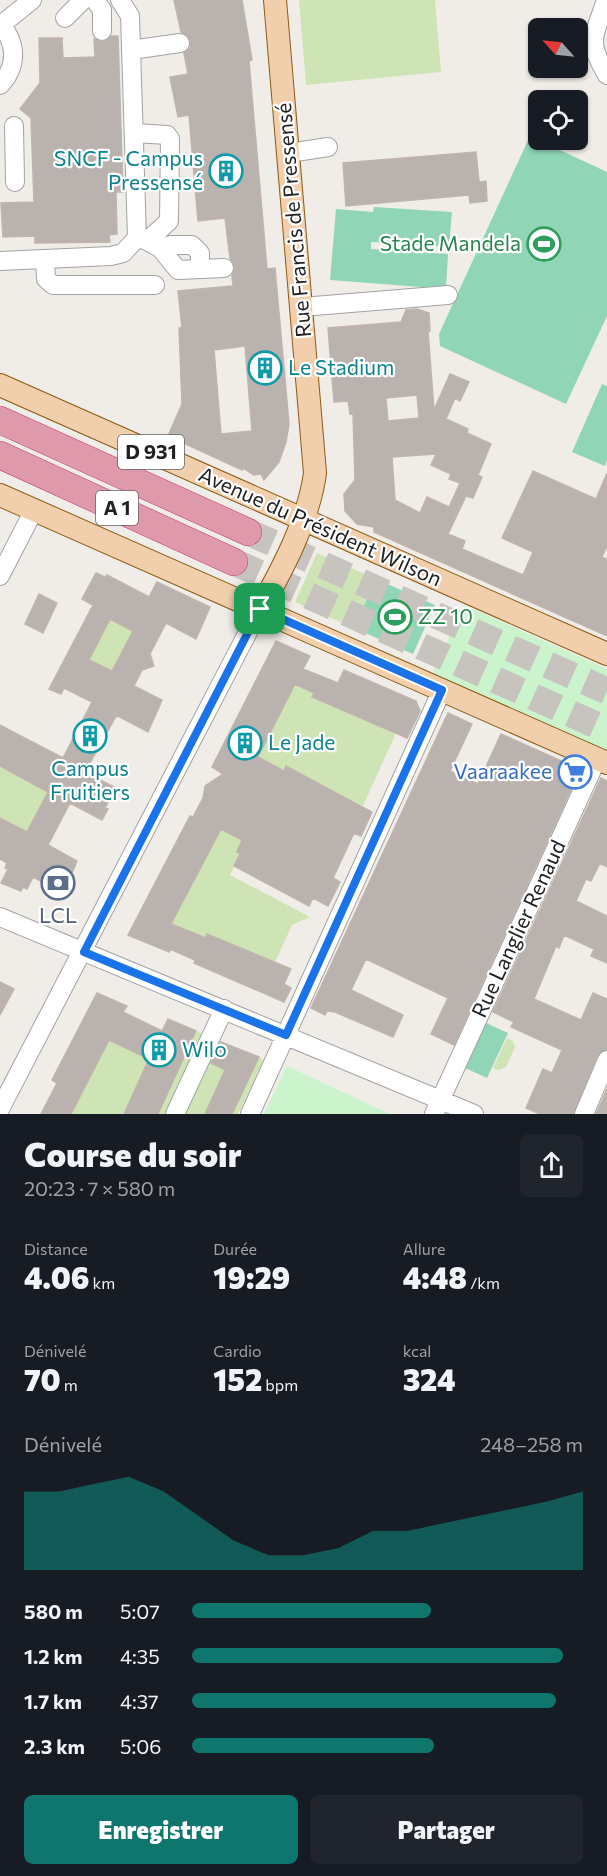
<!DOCTYPE html>
<html lang="fr">
<meta charset="utf-8">
<style>
:root{--surface:#171b24;--page:#20242c;--text:#f1f3f6;--muted:#9ea1a6;--accent:#0f766e}
body{margin:0;font-family:Commissioner,sans-serif;background:var(--page);color:var(--text);height:100vh;display:flex;flex-direction:column;font-size:22px;white-space:nowrap}
*{box-sizing:border-box;margin:0}
p{font-size:20px;color:var(--muted)}
.icon{flex:none;width:33px;height:33px;fill:none;stroke:currentColor;stroke-width:2;stroke-linecap:round;stroke-linejoin:round}
.map{position:relative;height:1114px;overflow:hidden}
.sheet{display:flex;flex-direction:column;background:var(--surface);flex:1}
.sheet>*{flex:none}
.needle{width:39px;rotate:297deg}
.fabs{position:absolute;left:528px;top:18px;display:grid;gap:12px}
.fabs a{display:grid;place-items:center;width:60px;height:60px;border-radius:9px;background:var(--surface);box-shadow:0 2px 4px #0004;font-size:30px}
.pin{position:absolute;display:grid;place-items:center;width:51px;height:51px;color:#fff;margin:-26px;border-radius:12px;box-shadow:0 3px 9px #0006}
.round{display:grid;place-items:center;flex:none;width:63px;height:63px;border-radius:9px;background:var(--page)}
.head{display:flex;align-items:center;justify-content:space-between;height:102px;padding:0 24px}
h1{font-size:33px;font-weight:800;line-height:45px}
.metrics{display:grid;grid-template-columns:repeat(3,1fr);gap:9px;height:102px;padding:6px 24px}
.metrics div{display:grid;align-content:center}
.metrics b{font-size:30px;font-weight:800}
.metrics small{font-size:16px;font-weight:400}
.metrics p{font-size:16px}
.chart{height:168px;padding:12px 24px}
.chart p{display:flex;justify-content:space-between}
.chart svg{width:100%;height:108px;margin-top:6px;fill:var(--accent);opacity:.7}
.button{display:flex;gap:12px;margin-top:auto;padding:12px 24px}
.button a{flex:1;height:69px;border-radius:9px;background:var(--accent);color:#fff;font-size:24px;font-weight:800;line-height:69px;text-align:center}
.button a+a{background:var(--page);color:var(--text)}
ul{padding:0 24px;list-style:none;font-size:20px}
li{display:grid;grid-template-columns:96px 72px 1fr;align-items:center;height:45px}
li i{height:15px;border-radius:8px;background:var(--accent)}
.map>svg:first-child{display:block}
.grass{fill:#cfe4b5}
.park{fill:#cbf4cc}
.pitch{fill:#90d5b6}
.building{fill:#b9b2ae;stroke:#c0b4ac;stroke-width:1.5;fill-rule:evenodd}
.lines{fill:none;stroke-linecap:round;stroke-linejoin:round}
.highway-tunnel{stroke:#c7c4c0;stroke-width:27;stroke-dasharray:27 14;stroke-linecap:butt}
.minor-casing{stroke:#a2a2a2;stroke-width:20}
.major-casing{stroke:#8b5b12;stroke-width:24}
.highway-casing{stroke:#c73c75;stroke-width:28}
.minor{stroke:#fff;stroke-width:18}
.major{stroke:#f2cfac;stroke-width:22}
.highway{stroke:#de9aab;stroke-width:27}
.route-casing{stroke:#fff;stroke-width:12}
.route{stroke:#1a73e8;stroke-width:8}
.labels{text-anchor:middle;stroke-width:4.5;stroke-linejoin:round;paint-order:stroke}
.shield{fill:#fff;stroke:#646464;stroke-width:1.5}
.shield-label{font-size:20px;font-weight:bold;fill:#212121}
.culture-label{font-size:21px;fill:#0d838f;stroke:#fff;text-anchor:start}
.street-label{font-size:21px;fill:#212121;stroke:#fff}
.leisure-label{font-size:21px;fill:#27864d;stroke:#fff;text-anchor:end}
.shop-label{font-size:21px;fill:#366cbe;stroke:#fff;text-anchor:end}
.service-label{font-size:21px;fill:#4e5e75;stroke:#fff}
</style>
<div class="map">
<svg width="607" height="1114" viewBox="0 0 607 1114">
<rect width="100%" height="100%" fill="#f0ede8"/>
<!-- grass -->
<path class="grass" d="M299 0H435L441 72 306 85Z
M317 553 376 579 354 628 295 602Z
M110 619 133 631 112 671 89 660Z
M295 684 314 693 313 697 396 733 363 806 286 766 284 771 274 766 262 789 247 780Z
M0 766 48 792 27 832 0 818Z
M221 829 242 840 237 852 240 854 230 875 310 917 292 925 275 962 208 934 206 938 171 924Z
M196 1031 264 1060 238 1114H158Z
M507 1038 513 1041 515 1047 506 1067 498 1070 493 1068Z
M109 1040 149 1059 124 1114H71Z"/>
<!-- park -->
<path class="park" d="M464 605 607 669V752L432 674Z
M287 1066 390 1114H264Z"/>
<!-- pitch -->
<path class="pitch" d="M530 136 607 172V316L566 404 440 346 439 334Z
M374 207 452 212 449 247 371 242V249L448 254 446 289 330 280 336 209 373 212Z
M602 384 607 386V460L605 466 572 452Z
M376 579 435 605 413 654 354 628Z
M486 1023 508 1033 487 1078 465 1068Z"/>
<!-- building -->
<path class="building" d="M174 0H242L252 60 249 61 267 269 275 268 289 424 286 442 279 462 264 480 261 474 254 475 243 468 242 470 168 436 182 404 179 328H182L178 291 233 286 232 276 235 268 230 258 225 218 198 221 189 115 178 117 170 77 188 74 184 53 190 48 191 42 188 36 181 32ZM245 346 252 431 221 434 214 350Z
M112 36H118L123 192H116L117 234 109 235 110 242 35 243V236L3 237 1 203 34 202 31 118 20 109 40 83 39 38H62L63 58 95 57 94 39 103 42Z
M476 152 479 182 486 181 487 201 470 203 469 195 346 206 343 163Z
M417 309 429 313 430 331H428L434 410 450 374 469 382 460 401 455 398 446 419 468 429 467 433 491 444 478 475 482 477 473 498 466 496 448 534 465 541 462 549 523 575 533 552 502 538 533 471 596 499 607 473V546L602 557 607 559V636L374 532V527L357 524 345 511 344 494 355 480 353 414H350L348 401 334 402 328 328 401 322 406 310ZM417 395 419 418 388 421 386 398ZM436 454 431 465 451 474 449 479 460 483 449 507 427 497 420 513 395 500 392 457Z
M96 573 105 577 107 575 149 597 157 582 210 607 196 639 166 623 150 654 154 666 142 670 134 686 162 700 148 732 118 716 115 718 86 770 87 773 116 788 105 808 108 809 102 820 70 803 48 845 77 861 64 893 33 877 27 889 23 887 21 891 1 883 8 869 5 868 7 863 0 859V818L27 832 48 792 0 766V725L63 758 92 702 64 688 61 694 49 689 93 605 82 599ZM110 619 133 631 112 671 89 660Z
M39 594 57 603 43 633 25 624Z
M276 641 310 656 303 669 338 683 344 670 416 701 420 711 407 738 312 697 314 693 295 684 258 757 284 771 286 766 372 812 361 836 354 833 333 878 340 882 328 906 313 898 309 906 234 866 240 854 237 852 242 840 221 829 171 924 206 938 207 934 291 969 284 984 291 988 284 1002 194 963 195 960 170 949 169 952 128 935 190 816 193 817 203 798 205 786 223 774 212 767Z
M448 713 472 724 450 771 478 784 501 734 577 768 579 772 454 1045 431 1034 448 998 366 959 351 990 403 1015 393 1037 335 1012 327 1011 325 1015 311 1008Z
M601 778 607 781V867L600 863 591 881 586 879 576 901 607 916V963L591 956 594 949 564 935 559 948 556 946 534 999 581 1020 593 993 607 999V1049L597 1056 573 1114H540L526 1108 543 1069 552 1073 562 1050 511 1027 514 1022 493 1012Z
M0 982 14 989 0 1015Z
M97 993 127 1006 123 1012 162 1031 168 1019 196 1031 158 1114H124L149 1059 109 1040 71 1114H41L57 1083 52 1080Z
M221 1042 259 1057 232 1114H205L225 1070 211 1063Z
M607 1089V1114H596Z"/>
<g class="lines">
<!-- highway-tunnel -->
<path class="highway-tunnel" d="M248 532 607 691
M234 562 607 730"/>
<!-- minor casing -->
<g class="minor-casing">
<path id="minor" d="M95 0 102 10V31
M606 0C594 37 586 40 607 75
M65 18 83 0
M0 24C17 43 18 66 0 85
M1 25 32 0
M131 50 180 43
M14 126 15 182
M135 133 167 135 170 139 169 221 147 241 137 238
M289 153 328 147
M147 241 160 248 178 270 224 268
M160 248 170 245H192L200 253V262
M45 259 46 279 53 285H155
M0 261 111 256 123 253 137 238 130 16 120 0
M302 307 448 295
M0 576 34 510
M0 917 474 1114
M0 1109 260 609
M175 1114 224 1009
M250 1114 442 690
M434 1114 597 759
M584 1114 607 1060"/>
</g>
<!-- major casing -->
<g class="major-casing">
<path id="major" d="M0 385 607 654
M0 495 607 763
M260 609C283 568 309 519 315 473L275 0"/>
</g>
<!-- highway casing -->
<g class="highway-casing">
<path id="highway" d="M0 420 248 532
M0 455 234 562"/>
</g>
<!-- minor -->
<use href="#minor" class="minor"/>
<!-- major -->
<use href="#major" class="major"/>
<!-- highway -->
<use href="#highway" class="highway"/>
</g>
<g class="lines">
<!-- route casing -->
<g class="route-casing">
<path id="route" d="M260 609 442 690 286 1035 84 952Z"/>
</g>
<!-- route -->
<use href="#route" class="route"/>
</g>
<!-- icons -->
<defs>
<g id="building-ring" transform="scale(1.725)"><circle r="9.5" fill="#fff" stroke="#0f9aa8" stroke-width="1.5"/><path d="M-4-6H4V6H1V3H-1V6H-4ZM-2.5-4.3h1.7v1.8h-1.7ZM.8-4.3h1.7v1.8H.8ZM-2.5-1h1.7V.8h-1.7ZM.8-1h1.7V.8H.8Z" fill="#0f9aa8"/></g>
<g id="stadium-ring" transform="scale(1.725)"><circle r="9.5" fill="#fff" stroke="#2e9e5b" stroke-width="1.5"/><path d="M0-5a6.5 5 0 1 0 0 10a6.5 5 0 1 0 0-10ZM-3.5-1.8h7v3.6h-7Z" fill="#2e9e5b"/></g>
<g id="supermarket-ring" transform="scale(1.725)"><circle r="9.5" fill="#fff" stroke="#3f7fe0" stroke-width="1.5"/><path d="M-6-5.5h2.5l.6 2H6L4.5 2H-2.5L-4.4-4H-6ZM-1.5 3.2a1.3 1.3 0 1 0 .1 0ZM3 3.2a1.3 1.3 0 1 0 .1 0Z" fill="#3f7fe0"/></g>
<g id="bank-ring" transform="scale(1.725)"><circle r="9.5" fill="#fff" stroke="#5c6f8a" stroke-width="1.5"/><path d="M-6-4H6V4H-6ZM0-2.3a2.3 2.3 0 1 0 0 4.6a2.3 2.3 0 1 0 0-4.6Z" fill="#5c6f8a"/></g>
</defs>
<g fill-rule="evenodd">
<use href="#building-ring" x="226" y="171"/>
<use href="#stadium-ring" x="544" y="244"/>
<use href="#building-ring" x="265" y="368"/>
<use href="#stadium-ring" x="395" y="617"/>
<use href="#building-ring" x="90" y="736"/>
<use href="#building-ring" x="245" y="743"/>
<use href="#supermarket-ring" x="575" y="772"/>
<use href="#bank-ring" x="58" y="883"/>
<use href="#building-ring" x="159" y="1050"/>
</g>
<g class="labels">
<!-- shield labels -->
<g class="shield">
<rect x="118" y="435" width="66" height="34" rx="4.5"/>
<rect x="96" y="491" width="42" height="34" rx="4.5"/>
</g>
<g class="shield-label">
<text x="151" y="459">D 931</text>
<text x="117" y="515">A 1</text>
</g>
<!-- culture labels -->
<g class="culture-label">
<text x="203" y="166" text-anchor="end">SNCF - Campus<tspan x="203" dy="24">Pressensé</tspan></text>
<text x="288" y="375">Le Stadium</text>
<text x="268" y="750">Le Jade</text>
<text x="90" y="776" text-anchor="middle">Campus<tspan x="90" dy="24">Fruitiers</tspan></text>
<text x="182" y="1057">Wilo</text>
</g>
<!-- street labels -->
<g class="street-label">
<text transform="translate(294 220) rotate(-95)" y="7">Rue Francis de Pressensé</text>
<text transform="translate(320 527) rotate(24)" y="7">Avenue du Président Wilson</text>
<text transform="translate(519 929) rotate(-65)" y="7">Rue Langlier Renaud</text>
</g>
<!-- leisure labels -->
<g class="leisure-label">
<text x="521" y="251">Stade Mandela</text>
<text x="418" y="624" text-anchor="start">ZZ 10</text>
</g>
<!-- shop labels -->
<g class="shop-label">
<text x="552" y="779">Vaaraakee</text>
</g>
<!-- service labels -->
<g class="service-label">
<text x="58" y="923">LCL</text>
</g>
</g>
</svg>
<div class="fabs">
<a><svg class="needle" viewBox="-14 -14 28 28"><path d="M0-13l5 13h-10z" fill="#e53935"/><path d="M0 13l5-13h-10z" fill="#9ea1a6"/></svg></a>
<a><svg class="icon" aria-label="locate" viewBox="0 0 24 24"><circle cx="12" cy="12" r="6"/><path d="M12 2v4M12 18v4M2 12h4M18 12h4"/></svg></a>
</div>
<div class="pin" style="left:260px;top:609px;background:#1e9e55"><svg class="icon" aria-label="arrive" viewBox="0 0 24 24"><path d="M6 21V4h12l-3 4 3 4H6"/></svg></div>
</div>
<section class="sheet">
<div class="head"><div><h1>Course du soir</h1><p>20:23 · 7 × 580 m</p></div><a class="round"><svg class="icon" aria-label="share" viewBox="0 0 24 24"><path d="M12 15V3M7 8l5-5 5 5M5 13v7h14v-7"/></svg></a></div>
<div class="metrics">
<div><p>Distance</p><b>4.06<small> km</small></b></div>
<div><p>Durée</p><b>19:29</b></div>
<div><p>Allure</p><b>4:48<small> /km</small></b></div>
</div>
<div class="metrics">
<div><p>Dénivelé</p><b>70<small> m</small></b></div>
<div><p>Cardio</p><b>152<small> bpm</small></b></div>
<div><p>kcal</p><b>324</b></div>
</div>
<div class="chart"><p><span>Dénivelé</span>248–258 m</p>
<svg viewBox="0 0 160 44" preserveAspectRatio="none"><path d="M0 44V12L10 12L20 9L30 6L40 12L50 22L60 32L70 38L80 38L90 35L100 28L110 28L120 25L130 22L140 19L150 16L160 12V44z"/></svg>
</div>
<ul>
<li><b>580 m</b>5:07<i style="width:61%"></i></li>
<li><b>1.2 km</b>4:35<i style="width:95%"></i></li>
<li><b>1.7 km</b>4:37<i style="width:93%"></i></li>
<li><b>2.3 km</b>5:06<i style="width:62%"></i></li>
</ul>
<div class="button"><a>Enregistrer</a><a>Partager</a></div>
</section>
